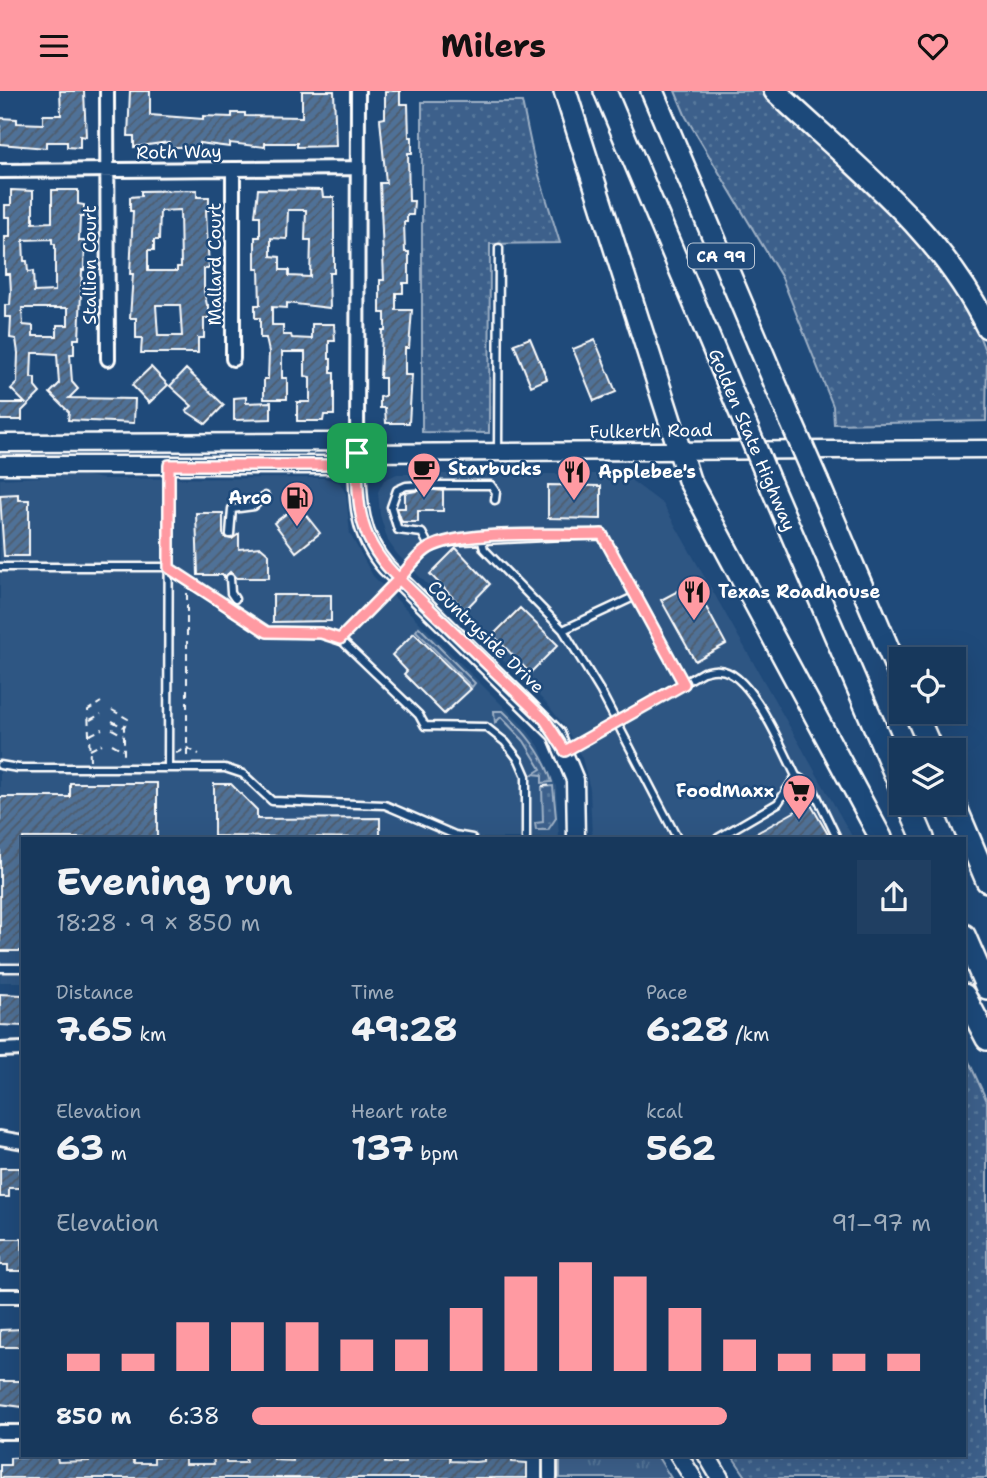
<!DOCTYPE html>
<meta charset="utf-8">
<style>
:root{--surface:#17385c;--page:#203f62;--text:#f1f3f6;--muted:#9eacbb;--line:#365272;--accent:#ff9aa2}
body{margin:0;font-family:"Shantell Sans",sans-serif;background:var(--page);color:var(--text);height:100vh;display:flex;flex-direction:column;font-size:26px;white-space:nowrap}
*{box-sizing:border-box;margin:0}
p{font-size:23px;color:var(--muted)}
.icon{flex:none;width:38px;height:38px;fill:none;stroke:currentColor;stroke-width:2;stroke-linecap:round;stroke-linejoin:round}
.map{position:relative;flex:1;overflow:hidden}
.side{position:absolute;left:21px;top:746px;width:945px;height:620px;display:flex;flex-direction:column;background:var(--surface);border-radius:0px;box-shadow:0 7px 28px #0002,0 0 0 2px var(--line)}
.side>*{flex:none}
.tools{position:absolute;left:889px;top:556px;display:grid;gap:14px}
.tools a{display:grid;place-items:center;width:77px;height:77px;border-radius:0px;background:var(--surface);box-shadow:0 7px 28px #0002,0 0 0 2px var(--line);font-size:35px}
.pin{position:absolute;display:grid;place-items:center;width:60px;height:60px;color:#fff;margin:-30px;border-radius:14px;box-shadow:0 4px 10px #0006}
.round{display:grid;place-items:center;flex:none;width:74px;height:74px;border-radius:0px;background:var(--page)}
.overview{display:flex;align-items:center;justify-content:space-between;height:119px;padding:0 35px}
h1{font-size:38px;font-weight:700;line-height:52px}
.stats{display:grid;grid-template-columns:repeat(3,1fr);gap:10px;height:119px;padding:7px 35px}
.stats div{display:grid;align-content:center}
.stats b{font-size:35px;font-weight:700}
.stats small{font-size:19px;font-weight:400}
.stats p{font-size:19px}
.chart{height:196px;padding:14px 35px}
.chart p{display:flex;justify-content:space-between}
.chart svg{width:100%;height:126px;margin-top:7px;stroke:var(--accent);stroke-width:6}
ul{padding:0 35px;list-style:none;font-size:23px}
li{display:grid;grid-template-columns:112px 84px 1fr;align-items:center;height:52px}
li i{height:18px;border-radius:9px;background:var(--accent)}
header{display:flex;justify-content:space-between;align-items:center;height:91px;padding:0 35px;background:var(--accent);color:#111;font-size:32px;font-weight:700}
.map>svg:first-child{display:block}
.built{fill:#2e5683}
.grass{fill:url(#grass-dots);stroke:#9eb0c5;stroke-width:2}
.park{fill:url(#park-tufts);stroke:#9eb0c5;stroke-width:2}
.building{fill:url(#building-hatch);stroke:#fff;stroke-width:2;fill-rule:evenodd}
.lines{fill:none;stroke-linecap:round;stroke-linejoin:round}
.lane-casing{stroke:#fff;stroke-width:11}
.street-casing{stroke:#fff;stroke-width:18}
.secondary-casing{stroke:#fff;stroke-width:21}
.highway-casing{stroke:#fff;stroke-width:26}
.path{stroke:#fff;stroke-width:2;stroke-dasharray:7 5;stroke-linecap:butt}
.lane{stroke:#1f4a7a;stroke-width:6}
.street{stroke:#1f4a7a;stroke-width:12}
.secondary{stroke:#1f4a7a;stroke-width:16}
.highway{stroke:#1f4a7a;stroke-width:21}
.highway-bridge-casing{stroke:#fff;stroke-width:26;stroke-linecap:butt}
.highway-bridge{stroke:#1f4a7a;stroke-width:21}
.route-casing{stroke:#fff;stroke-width:14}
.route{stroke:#ff9aa2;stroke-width:9}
.labels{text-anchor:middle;stroke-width:5;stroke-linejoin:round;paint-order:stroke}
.shield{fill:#1f4a7a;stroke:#bcc9d7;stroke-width:2}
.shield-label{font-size:16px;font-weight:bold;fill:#fff}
.street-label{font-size:18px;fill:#fff;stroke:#1f4a7a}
.poi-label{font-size:18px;font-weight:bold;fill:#fff;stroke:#1f4a7a;text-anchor:start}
</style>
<header><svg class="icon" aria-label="menu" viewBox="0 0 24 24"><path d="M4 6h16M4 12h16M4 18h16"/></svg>Milers<svg class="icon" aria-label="heart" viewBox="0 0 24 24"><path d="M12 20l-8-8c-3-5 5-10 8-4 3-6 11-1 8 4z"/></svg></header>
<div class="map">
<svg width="987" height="1387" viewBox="0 0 987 1387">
<defs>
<pattern id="grass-dots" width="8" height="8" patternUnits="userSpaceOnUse" patternTransform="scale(1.75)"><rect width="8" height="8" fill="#3c618b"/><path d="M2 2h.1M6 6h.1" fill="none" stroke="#59799c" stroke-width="1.8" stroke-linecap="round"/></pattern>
<pattern id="park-tufts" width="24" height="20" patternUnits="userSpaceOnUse" patternTransform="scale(1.75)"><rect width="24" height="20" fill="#3c618b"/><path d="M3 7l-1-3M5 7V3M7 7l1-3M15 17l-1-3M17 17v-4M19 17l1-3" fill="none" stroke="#59799c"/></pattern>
<pattern id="building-hatch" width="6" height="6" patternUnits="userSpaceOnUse" patternTransform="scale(1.75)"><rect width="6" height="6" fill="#507197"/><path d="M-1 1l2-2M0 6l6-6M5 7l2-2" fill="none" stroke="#4e5b6a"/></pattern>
</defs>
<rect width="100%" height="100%" fill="#1f4a7a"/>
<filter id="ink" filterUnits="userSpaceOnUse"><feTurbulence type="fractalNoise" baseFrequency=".0143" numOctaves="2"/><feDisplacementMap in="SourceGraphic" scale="14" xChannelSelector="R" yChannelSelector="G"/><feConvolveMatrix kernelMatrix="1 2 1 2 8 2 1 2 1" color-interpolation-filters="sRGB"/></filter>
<g filter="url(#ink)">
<!-- built -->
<path class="built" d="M397 383H632V390L663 413 853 747H592L590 698 582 667 566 637 547 613 397 463 388 450 380 424 378 401 384 389Z
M81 384 104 388 325 387 340 392 346 403 350 443 373 485 525 637 539 655 556 695 559 747H23V891H0V388Z"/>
<!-- grass -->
<path class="grass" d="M675 0H761L916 149 945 183 969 220 987 264 986 330 834 333 833 315 782 187 686 26Z
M422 11H522L534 68 560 152 490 153 489 342 422 341Z
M419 536 475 592 472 596 416 540Z
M494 620H503C525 641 543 662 552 691L542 692V684L533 683 541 678 524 650 501 626 495 632Z
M553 695 556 727 548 739H536L535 732 543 731 542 696Z
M964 960 987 1010V1387H747L732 1365 725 1363H964Z"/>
<!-- park -->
<path class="park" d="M560 1363H656L671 1387H560Z"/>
<!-- building -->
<path class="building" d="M60 0H84L86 46 80 45V57L67 56V51H46V57L0 53V27L17 28V32L43 33V24H61Z
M130 0H150V24L203 28V25L232 26V22H245V25L302 26V0H334L336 55 297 56V52H265V56L230 52V56L199 52V56H169V51L134 56V45H128Z
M385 0H400V13H408L409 46H412V62H408L409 110H414L413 124H407V131H404L405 161H409V192H403V202H396V219H412L409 257H405V284H412L409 332H386L385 317H380V306L385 305V287H380L382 239H385V222H380V189H384L380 92H386L380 28 385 27Z
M258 98 322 99 323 106H334V182H329L330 217 287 212V217L272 216V234H283V244H291L292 247 312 248V233H334L335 250H329V268H331V282H334V324H324L323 330H297V311H310V286L305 285V261H282V287H287V308H264V288H268L269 261 266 247H260V227H255V214H260L259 178H255V146H260V125H255ZM288 119H306L305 149H311L310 186 289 185V179H280V166L271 165V147L287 148Z
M11 99 33 100V132L52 131V99H78V113L84 114V126H80L79 150H85L84 179H82L79 248H74V263H70L72 291 78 298 69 307 135 308 134 332 68 329 69 321 50 302 59 293 57 263 41 262H32L31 287H35V296L40 302 22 320V329H0V312H25L11 298 17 292 18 262 16 248 10 247 11 226H5V214H10L11 201 10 183H5V146H10V126H5V114H11ZM52 148V153H55V200L34 201 33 180 28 181 27 170H24L23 149ZM22 217H68V234H57V245H33V235L23 234Z
M197 99V106H209V119H206L209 178H204V200L207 214H209V227H204V247H198V262H141L142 247H136V227H130L133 183H130L133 120H130V106L141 105V100ZM180 119 181 176H177V180H148V159H154V149H159L160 120ZM156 214H180L182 245H158Z
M530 247 547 288 531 295 514 253Z
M595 249 616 301 594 310 573 258Z
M151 276 168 294 149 312 132 294Z
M186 278 224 314 206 333 186 320 192 315 170 295Z
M246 306V312L271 311V328L234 329V307Z
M548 394 601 395V428L548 427Z
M427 398 443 400V420H418V431H402L397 417H405V402Z
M18 403V409H29V465H4L0 404Z
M298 414 320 442 296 461 274 432Z
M196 422H223V443L226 447 232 448 239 443V458L261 456 269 463V487H236L230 481 224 487V484H198Z
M456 457 490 493 465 519 430 483Z
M693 492 726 553 695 570 661 509Z
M273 504H331V530L273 531Z
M520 517 558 554 530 582 493 544Z
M414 542 471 598 444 623 404 583 407 580 392 564Z
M70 692H157V747H23V860H0V706H70Z
M214 693H231L257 719V728L380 727V747L214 745Z
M810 712 830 747H748Z
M0 903 23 904V935L0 934Z
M0 1077H20V1097H9V1106H0Z
M0 1148H22L23 1180H8V1174H0Z
M23 1238V1256H0V1239Z
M0 1290H23V1316L0 1313Z
M326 1364 385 1365V1372H406V1365H450V1370L475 1371 484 1370V1364H512V1371L527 1372V1387H0V1374H10V1367L57 1365 58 1371 89 1370V1366L119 1365V1368H134V1372H154V1366L185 1365V1373H214L213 1365H225L226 1372H246L245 1365H274V1369L293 1370V1365Z"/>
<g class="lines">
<!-- lane casing -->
<g class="lane-casing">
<path id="lane" d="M498 359 499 157
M423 394 406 395 397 399 391 416 398 439 422 442 430 457
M432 394H491L496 401 495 409
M230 443 232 418 254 415 265 405
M481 447 484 458 563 539 601 601 677 747
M0 476H166L266 541 321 542 340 548 419 624 425 635 486 636 505 651 519 669 526 685V747
M230 487 231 502 235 508
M563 539 638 504
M340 548 427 458 445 451 602 443 684 593
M565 660 703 581C708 580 714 578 719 579 751 580 783 660 796 685L778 712 718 747
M0 674 18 677H225L243 683 272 710 385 714 455 744 472 747
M168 677 169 374
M796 685 812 695 837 747
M0 877H23"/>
</g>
<!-- street casing -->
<g class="street-casing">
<path id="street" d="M107 0 108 268
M0 80 358 77
M233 268V78
M357 362 358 0
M0 959 23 958
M0 1047 23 1051
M0 1205H23
M0 1341H23
M550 1363V1387"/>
</g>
<!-- secondary casing -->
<g class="secondary-casing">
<path id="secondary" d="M0 352 335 351 357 362
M357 362C358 404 356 442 386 476L556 643 575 689 576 747
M0 374H335L357 362 987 358
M678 1363 693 1387
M706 1363 720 1387"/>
</g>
<!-- highway casing -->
<g class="highway-casing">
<path id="highway" d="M565 0 689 389 881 747
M605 0 744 330
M652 0 791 330
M775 0C851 72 941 140 987 236
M770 392 901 697
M818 392 901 588
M915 621 932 660
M908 712 923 747
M954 712 987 790
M964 844 987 897
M964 904 987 948"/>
</g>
<!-- path -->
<path class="path" d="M187 502V668
M112 619 128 628 124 636V667
M90 629 101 623
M112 630 123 636
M112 638 123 644
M90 644 102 638
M112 653 123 659
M90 659 102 653
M176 662 187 657 199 663
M90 669 88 619 101 611
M542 695 554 694"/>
<!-- lane -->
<use href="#lane" class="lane"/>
<!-- street -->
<use href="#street" class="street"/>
<!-- secondary -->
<use href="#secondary" class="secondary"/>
<!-- highway -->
<use href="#highway" class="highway"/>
<!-- highway-bridge casing -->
<g class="highway-bridge-casing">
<path id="highway-bridge" d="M744 330 770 392
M791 330 818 392"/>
</g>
<!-- highway-bridge -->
<use href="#highway-bridge" class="highway-bridge"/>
</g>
</g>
<g class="lines" filter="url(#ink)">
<!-- route casing -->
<g class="route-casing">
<path id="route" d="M357 362 335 374H169V477L267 541 321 542 340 548 399 488 545 629 565 660 684 593 602 443C561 445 462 438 429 457 418 463 408 478 399 488 357 448 358 417 357 362"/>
</g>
<!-- route -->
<use href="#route" class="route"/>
</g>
<!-- icons -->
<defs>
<g id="cafe-pin" transform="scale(1.75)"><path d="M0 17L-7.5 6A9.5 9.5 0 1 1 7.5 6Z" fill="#ff9aa2" stroke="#1f4a7a"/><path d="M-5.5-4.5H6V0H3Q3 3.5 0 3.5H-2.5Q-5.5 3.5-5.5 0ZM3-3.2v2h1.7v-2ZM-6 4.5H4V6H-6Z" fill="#111"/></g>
<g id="restaurant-pin" transform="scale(1.75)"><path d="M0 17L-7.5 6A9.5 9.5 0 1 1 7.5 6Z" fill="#ff9aa2" stroke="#1f4a7a"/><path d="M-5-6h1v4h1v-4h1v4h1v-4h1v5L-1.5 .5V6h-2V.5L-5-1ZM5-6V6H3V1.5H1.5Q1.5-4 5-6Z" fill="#111"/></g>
<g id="fuel-pin" transform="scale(1.75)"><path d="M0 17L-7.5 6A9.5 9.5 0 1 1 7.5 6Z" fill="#ff9aa2" stroke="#1f4a7a"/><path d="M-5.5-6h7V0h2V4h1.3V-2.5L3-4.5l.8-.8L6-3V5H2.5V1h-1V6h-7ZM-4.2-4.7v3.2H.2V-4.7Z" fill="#111"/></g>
<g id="supermarket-pin" transform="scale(1.75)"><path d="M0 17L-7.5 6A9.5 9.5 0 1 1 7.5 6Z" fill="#ff9aa2" stroke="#1f4a7a"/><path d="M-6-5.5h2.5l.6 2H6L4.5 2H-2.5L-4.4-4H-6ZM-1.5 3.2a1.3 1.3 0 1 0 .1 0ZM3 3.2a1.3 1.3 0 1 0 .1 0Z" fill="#111"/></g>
</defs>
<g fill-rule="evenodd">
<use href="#cafe-pin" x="424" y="378"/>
<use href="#restaurant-pin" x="574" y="381"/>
<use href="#fuel-pin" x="297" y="407"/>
<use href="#restaurant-pin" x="694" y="501"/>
<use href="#supermarket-pin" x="799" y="700"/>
</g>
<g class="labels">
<!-- shield labels -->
<rect class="shield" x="688" y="152.5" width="66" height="25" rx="5"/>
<g class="shield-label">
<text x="721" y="171">CA 99</text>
</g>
<!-- street labels -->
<g class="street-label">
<text transform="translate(179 61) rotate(-1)" y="6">Roth Way</text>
<text transform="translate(215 173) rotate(-90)" y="6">Mallard Court</text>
<text transform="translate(90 174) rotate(-90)" y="6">Stallion Court</text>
<text transform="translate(651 340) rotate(-1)" y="6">Fulkerth Road</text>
<text transform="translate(752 349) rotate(67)" y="6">Golden State Highway</text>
<text transform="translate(486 546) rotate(44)" y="6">Countryside Drive</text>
</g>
<!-- poi labels -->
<g class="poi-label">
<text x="448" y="384">Starbucks</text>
<text x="598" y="387">Applebee's</text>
<text x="272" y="413" text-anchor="end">Arco</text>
<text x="718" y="507">Texas Roadhouse</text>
<text x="774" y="706" text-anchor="end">FoodMaxx</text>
</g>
</g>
</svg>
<div class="tools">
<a><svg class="icon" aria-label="locate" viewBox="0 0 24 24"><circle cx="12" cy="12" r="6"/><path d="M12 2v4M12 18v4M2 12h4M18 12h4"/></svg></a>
<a><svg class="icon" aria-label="layers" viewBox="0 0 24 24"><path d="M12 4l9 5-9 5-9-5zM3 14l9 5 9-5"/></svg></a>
</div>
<div class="pin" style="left:357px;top:362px;background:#1e9e55"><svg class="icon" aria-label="arrive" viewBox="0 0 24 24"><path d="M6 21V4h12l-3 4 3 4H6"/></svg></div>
<section class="side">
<div class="overview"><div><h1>Evening run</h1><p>18:28 · 9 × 850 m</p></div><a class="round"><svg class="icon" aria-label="share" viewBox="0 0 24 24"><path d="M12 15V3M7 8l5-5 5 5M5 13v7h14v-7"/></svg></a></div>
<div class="stats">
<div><p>Distance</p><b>7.65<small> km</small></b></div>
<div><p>Time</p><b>49:28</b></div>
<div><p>Pace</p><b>6:28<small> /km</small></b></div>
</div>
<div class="stats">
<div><p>Elevation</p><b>63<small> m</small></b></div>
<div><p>Heart rate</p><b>137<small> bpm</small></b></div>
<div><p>kcal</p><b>562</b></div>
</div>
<div class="chart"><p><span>Elevation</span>91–97 m</p>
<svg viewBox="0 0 160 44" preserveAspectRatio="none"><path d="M5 44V38M15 44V38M25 44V27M35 44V27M45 44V27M55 44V33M65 44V33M75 44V22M85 44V11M95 44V6M105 44V11M115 44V22M125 44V33M135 44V38M145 44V38M155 44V38"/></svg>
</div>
<ul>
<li><b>850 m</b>6:38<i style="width:70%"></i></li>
</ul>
</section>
</div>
